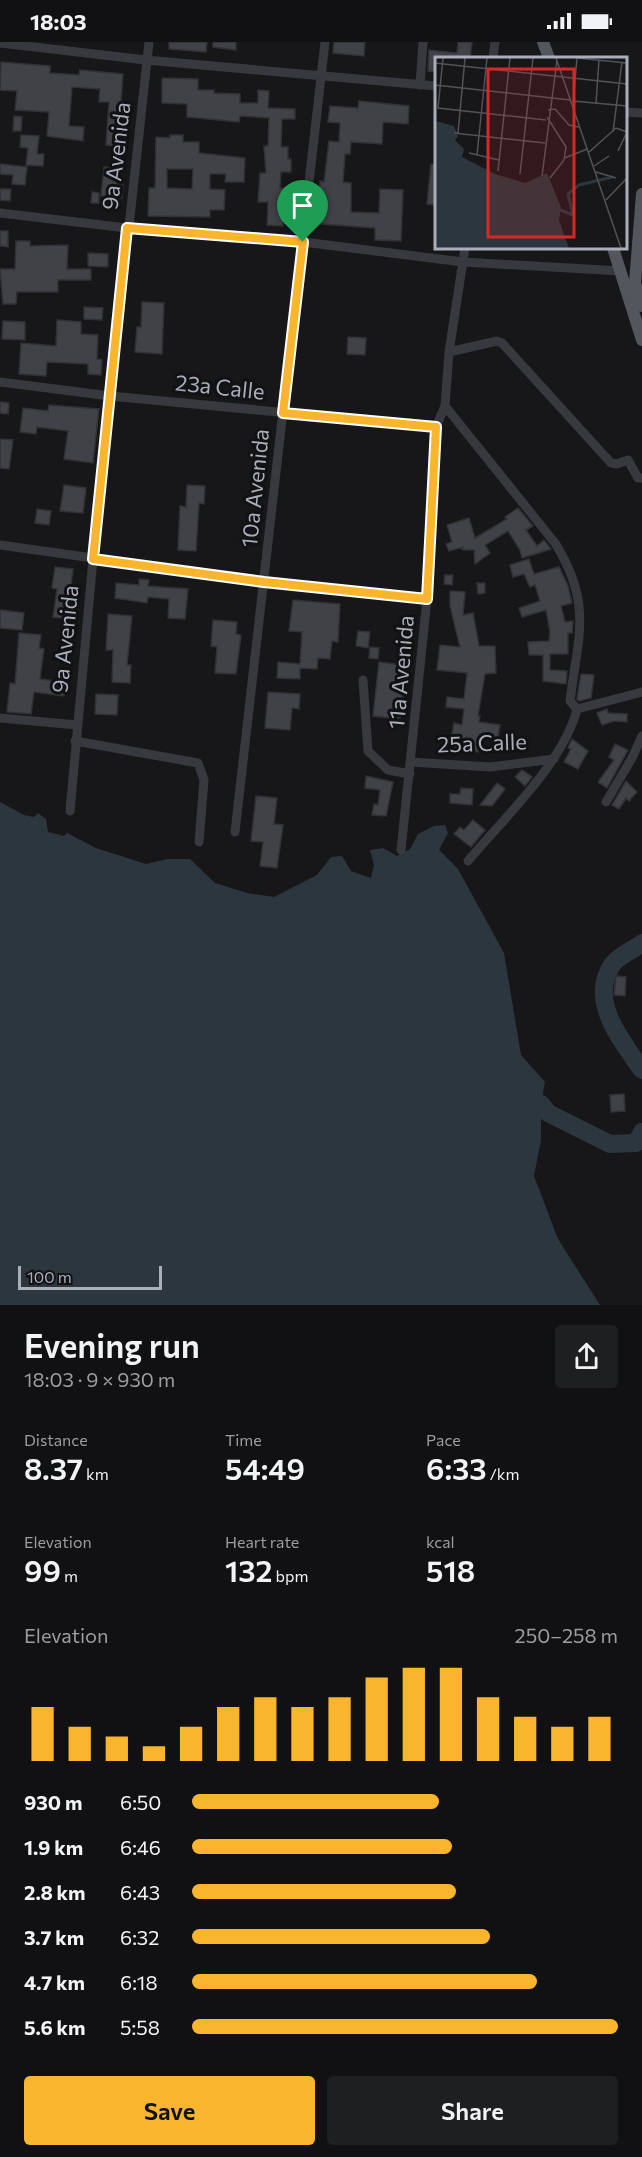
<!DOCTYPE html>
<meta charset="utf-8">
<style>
:root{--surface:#111113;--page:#1e1f21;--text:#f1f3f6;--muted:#9c9da0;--accent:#fab52e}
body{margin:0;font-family:Commissioner,sans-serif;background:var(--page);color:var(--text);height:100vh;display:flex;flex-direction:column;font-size:22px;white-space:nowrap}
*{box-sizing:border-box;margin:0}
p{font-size:20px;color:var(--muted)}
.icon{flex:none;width:33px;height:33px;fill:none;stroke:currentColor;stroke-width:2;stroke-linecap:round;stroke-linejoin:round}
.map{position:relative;height:1263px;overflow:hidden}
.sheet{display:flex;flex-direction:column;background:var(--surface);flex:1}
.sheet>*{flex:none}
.scale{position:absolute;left:18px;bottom:15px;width:144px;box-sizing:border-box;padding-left:6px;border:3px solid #a9aeba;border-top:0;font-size:16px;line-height:21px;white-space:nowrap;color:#a9aeba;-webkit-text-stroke:4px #121214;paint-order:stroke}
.pin{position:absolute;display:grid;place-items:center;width:51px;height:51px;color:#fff;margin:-62px -26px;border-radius:50% 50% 50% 0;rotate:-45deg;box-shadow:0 0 6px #0007}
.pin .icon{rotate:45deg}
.round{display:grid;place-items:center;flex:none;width:63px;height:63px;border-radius:6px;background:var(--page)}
.headline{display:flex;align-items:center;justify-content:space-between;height:102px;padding:0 24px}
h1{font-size:33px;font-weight:600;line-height:45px}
.metrics{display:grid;grid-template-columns:repeat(3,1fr);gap:9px;height:102px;padding:6px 24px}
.metrics div{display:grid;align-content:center}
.metrics b{font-size:30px;font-weight:600}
.metrics small{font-size:16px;font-weight:400}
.metrics p{font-size:16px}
.chart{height:168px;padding:12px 24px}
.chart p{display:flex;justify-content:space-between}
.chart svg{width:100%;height:108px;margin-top:6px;stroke:var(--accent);stroke-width:6}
.button{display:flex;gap:12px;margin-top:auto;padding:12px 24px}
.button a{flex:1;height:69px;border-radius:6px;background:var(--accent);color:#111;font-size:24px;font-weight:600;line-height:69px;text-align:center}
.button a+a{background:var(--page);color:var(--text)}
ul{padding:0 24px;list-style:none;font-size:20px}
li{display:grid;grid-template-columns:96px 72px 1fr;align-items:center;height:45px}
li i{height:15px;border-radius:8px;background:var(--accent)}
.status{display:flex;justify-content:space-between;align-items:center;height:42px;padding:0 30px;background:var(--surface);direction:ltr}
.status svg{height:16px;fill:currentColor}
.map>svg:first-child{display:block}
.water{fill:#2c363e}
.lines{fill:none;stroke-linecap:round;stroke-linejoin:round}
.river{stroke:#2c363e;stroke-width:18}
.building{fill:#414247;stroke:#313136;stroke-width:1.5;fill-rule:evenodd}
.minor{stroke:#38393f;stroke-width:9}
.major{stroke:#54565e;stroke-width:12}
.route-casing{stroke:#fff;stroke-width:12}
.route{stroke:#fab52e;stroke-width:8}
.labels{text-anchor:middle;stroke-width:6;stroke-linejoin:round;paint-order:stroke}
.street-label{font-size:22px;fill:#a9aeba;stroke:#121214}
.inset-river{fill:none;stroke:#2c363e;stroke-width:3}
.inset-road{fill:none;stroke:#515359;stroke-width:1.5}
.view{fill:#d62828;fill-opacity:0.15;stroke:#d62828;stroke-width:3}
.inset-edge{fill:none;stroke:#a9aeba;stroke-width:3}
</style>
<div class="status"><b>18:03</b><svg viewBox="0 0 49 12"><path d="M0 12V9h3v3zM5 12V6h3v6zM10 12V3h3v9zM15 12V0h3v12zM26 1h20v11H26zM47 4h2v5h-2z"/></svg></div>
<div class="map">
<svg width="642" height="1263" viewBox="0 0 642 1263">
<rect width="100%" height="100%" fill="#171719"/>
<!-- water -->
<path class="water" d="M0 760 24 773 34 775 38 771 46 777 48 790 64 794 67 791 96 806 146 822 167 817H190L215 841 247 851 274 855 317 833 331 815 342 814 351 829 371 836 374 823 370 808 383 806 397 814 410 807 418 792 434 784 445 783 448 791 439 808 458 827 504 911 521 1013 545 1040 541 1062V1098L534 1134 558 1197 600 1263H0Z"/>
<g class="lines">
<!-- river -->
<path class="river" d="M642 901C633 908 618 914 612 923 588 959 622 999 642 1028
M541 1062 548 1071 610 1102 636 1101 642 1090"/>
</g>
<!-- building -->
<path class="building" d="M169 0H207L206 10 169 7Z
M213 0H236V8L213 5Z
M334 0H365L364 14 333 11Z
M458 0H472L470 16H436V30L428 29 429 8 457 11Z
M1 20 50 24V31L79 33 80 28 123 32 119 89H125L124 105 106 103 109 60H99L100 47 72 45 69 84 84 85 83 99 47 94 49 70 15 68 17 49 0 48Z
M162 36 198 37V48H214V51L240 52V61H258V48L269 49 268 66 295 67V77H282L281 105H288V117H291V130H281L280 146H287L283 184 267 183 268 160H258L260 131H266L264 104H268L269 76 240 74 239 80 187 75V62L162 61Z
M359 59 409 64 408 82 383 80 382 102 351 100 350 112H345L343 140 351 141V170L379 171 380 147 403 148 401 199 375 198V186L321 182 322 167 313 166 314 152H319L320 139 324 140 329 99 339 100 340 81 328 80 330 64 358 66Z
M14 74 22 75 21 89H13Z
M21 93 39 94 37 112H44L43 124 26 123 28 106 20 105Z
M170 93H183V100H199V111L245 116 244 140H225L226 132H210V147L225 148 224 168H210V175L148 174 149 146H155L156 95 170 96ZM167 127H193L192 147 167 146Z
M0 122 27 125 25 143 12 142 13 133 0 132Z
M431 122H436V163L427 162Z
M104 125 118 126 117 142H123L122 156 101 154Z
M0 147H11L10 159 0 158Z
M92 150 99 151V161H91Z
M0 189H8V205L0 204Z
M16 199H30V204L68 203 67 227H91V238H58V250H17L16 262H3L0 227H15Z
M88 211 108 212V225L88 224Z
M142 260 164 261 162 312 135 310 137 285H141Z
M84 265 103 266 102 278 84 277Z
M57 278 81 280V292L98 293 97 317 102 318 101 333 88 332V322L47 320 46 334 19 332 21 301 56 304Z
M3 279 25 280V298L2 297Z
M348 295 366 296 365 313 347 312Z
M0 360 9 361 8 372 0 371Z
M49 363 99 367 93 421 64 417 68 389 37 385 36 392 20 390 23 366 48 369Z
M0 397 13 398 9 427 0 426Z
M64 443 86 446 83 471 60 469Z
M187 443 205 444 204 462 199 461 196 509 178 508 180 464 186 465Z
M518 466 533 484 526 488 537 504 544 498 551 507 522 516 520 508 508 489 485 503 490 511 475 522 474 508H463V505L449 509 446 502 452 500 447 483 469 476 475 496 507 477 505 475Z
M37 467 51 469 49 483 35 481Z
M529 517 534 532 559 525 568 544 572 561 561 564 565 580 573 579 572 591H568V612H550V628L567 629 566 642 543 639V613H529L528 600 549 599 550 590 546 568 522 575 519 566 540 559 535 543 530 545 524 532 513 535 510 523Z
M55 525 73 527 69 560 78 561 76 578 53 575 57 547 52 546Z
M445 533H453L452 543 444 542Z
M139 537 149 538 148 544 188 547 185 577 168 576 169 557 148 555 147 561 115 556 116 541 139 543Z
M477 541H485V551L478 552Z
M450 549 465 550 463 573 473 571 479 604H495L496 631 485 632 478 674H480L479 680 500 683 498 695 480 692 478 710 449 707 454 681 462 683 464 667 446 665 447 655 464 657 467 631 437 628 440 603 460 605 450 564Z
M293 558 340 562 338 600 332 599 330 617 318 616 317 627 300 626V637L277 636 278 620 300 622 302 590 289 589Z
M0 568 24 571 22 588 0 586Z
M108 572 132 574 127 623H131L130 641 112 640 113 608H106Z
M213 578 237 580 236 592 241 593 236 632 215 631 217 605 211 604Z
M358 589 370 590 368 606 356 604Z
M19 591 41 593 39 606 44 607 40 637 65 640 64 654 34 650 31 672 7 670 10 641 15 642Z
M370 605 379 606 378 617 369 616Z
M379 620 401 623 397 650 403 651 400 677 373 674Z
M581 632 594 633 591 656 579 659 577 657Z
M268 650 300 652 299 667 292 666 290 688 265 686Z
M96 652 118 653 117 673 95 672Z
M607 667 608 671 627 672V680L614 679 602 683 597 671Z
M572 697 588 709 578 727 564 720 571 707 568 706Z
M615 702 628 708 607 746 598 740 614 718 609 715Z
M522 728 532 735 525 744 515 735Z
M366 734 393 740 386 774 372 773 374 762 378 763 380 748 365 746Z
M626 739 637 750 629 759 626 756 619 767 612 763Z
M497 741 505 747 492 764 480 763Z
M461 746 473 747 472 763 450 761V752H460Z
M256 754 277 756 274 782 283 783 277 826 260 824 263 800 251 799Z
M473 778 485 788 471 805 454 792 460 785 464 788Z
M616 934 626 935 625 954 614 953Z
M624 1052 625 1069 611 1070 610 1053Z"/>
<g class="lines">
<!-- minor -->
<path class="minor" d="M0 1 146 18 436 44
M493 16 495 0
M420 43 423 0
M626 70 642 71
M0 171 127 186 303 200 463 220 621 229
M449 310 497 299 502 301 611 421 617 422 628 418 638 436H642
M0 340 110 354 436 385
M445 364 555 501C593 562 578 594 570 659L577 667C564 720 504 776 468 819
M0 503 264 540 427 557
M363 638 368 709 388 728 410 732
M577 667 642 650
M0 676 77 683
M75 699 198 721 204 738 199 800
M411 720 490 725 554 717
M606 760 632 716 642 694
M70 769 93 517 149 0
M235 790 325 0
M401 808 427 557 436 385 445 364 449 310 465 206"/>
<!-- major -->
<path class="major" d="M543 0 549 16
M642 152 635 241 642 264
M613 206 642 298"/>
</g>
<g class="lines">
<!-- route casing -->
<g class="route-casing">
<path id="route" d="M127 186 303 200 283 371 436 385 427 557 264 540 93 517Z"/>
</g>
<!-- route -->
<use href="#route" class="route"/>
</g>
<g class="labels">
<!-- street labels -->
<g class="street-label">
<text transform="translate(116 114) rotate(-83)" y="8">9a Avenida</text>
<text transform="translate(220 345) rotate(6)" y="8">23a Calle</text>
<text transform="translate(255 446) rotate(-84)" y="8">10a Avenida</text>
<text transform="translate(65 597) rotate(-84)" y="8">9a Avenida</text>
<text transform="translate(401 630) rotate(-85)" y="8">11a Avenida</text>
<text transform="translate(482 701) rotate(-2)" y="8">25a Calle</text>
</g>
</g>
<!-- overview -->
<g transform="translate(435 15)">
<rect width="192" height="192" fill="#171719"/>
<path d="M1 64 19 69 23 79 20 83 29 92 27 100 60 117 90 126 112 116 126 150 124 163 134 191H0Z" fill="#2c363e"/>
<path class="inset-river" d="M125 153 138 158 133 137 144 128 178 120"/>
<path class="inset-road" d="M8 1 3 51 111 63M121 1 186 191M142 1 192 6M0 6 192 27M0 28 135 43M138 44 192 49M138 46 142 1M161 46 164 3M113 53 120 52 134 68 144 70M112 60 131 90 129 103 115 121M178 75 187 5M19 76 110 86M23 76 30 1M183 94 192 75M34 96 64 103M153 96 181 71 192 75M42 98 52 1M130 101 152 92M159 109 174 99M63 114 75 1M161 115 181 121M85 117 98 1M107 119 122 3M171 143 192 121"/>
<path class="view" d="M53 12H139V180H53Z"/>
<rect width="192" height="192" class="inset-edge"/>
</g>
</svg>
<div class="scale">100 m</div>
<div class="pin" style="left:303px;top:200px;background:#1e9e55"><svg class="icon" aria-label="arrive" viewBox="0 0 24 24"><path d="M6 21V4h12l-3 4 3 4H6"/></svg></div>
</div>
<section class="sheet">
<div class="headline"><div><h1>Evening run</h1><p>18:03 · 9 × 930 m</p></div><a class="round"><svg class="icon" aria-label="share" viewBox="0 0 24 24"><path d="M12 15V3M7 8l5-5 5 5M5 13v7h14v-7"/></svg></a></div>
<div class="metrics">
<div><p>Distance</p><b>8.37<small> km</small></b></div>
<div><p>Time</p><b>54:49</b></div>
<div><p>Pace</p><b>6:33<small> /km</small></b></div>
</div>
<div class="metrics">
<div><p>Elevation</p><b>99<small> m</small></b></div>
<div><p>Heart rate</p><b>132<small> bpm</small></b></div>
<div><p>kcal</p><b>518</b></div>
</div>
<div class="chart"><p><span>Elevation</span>250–258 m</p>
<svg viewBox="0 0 160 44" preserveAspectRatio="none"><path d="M5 44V22M15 44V30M25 44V34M35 44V38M45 44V30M55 44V22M65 44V18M75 44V22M85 44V18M95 44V10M105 44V6M115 44V6M125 44V18M135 44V26M145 44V30M155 44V26"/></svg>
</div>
<ul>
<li><b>930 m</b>6:50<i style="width:58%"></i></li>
<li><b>1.9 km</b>6:46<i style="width:61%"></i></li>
<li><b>2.8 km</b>6:43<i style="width:62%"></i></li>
<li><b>3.7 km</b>6:32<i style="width:70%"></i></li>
<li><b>4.7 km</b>6:18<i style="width:81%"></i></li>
<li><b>5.6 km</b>5:58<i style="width:100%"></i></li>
</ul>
<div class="button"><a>Save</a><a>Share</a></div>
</section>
